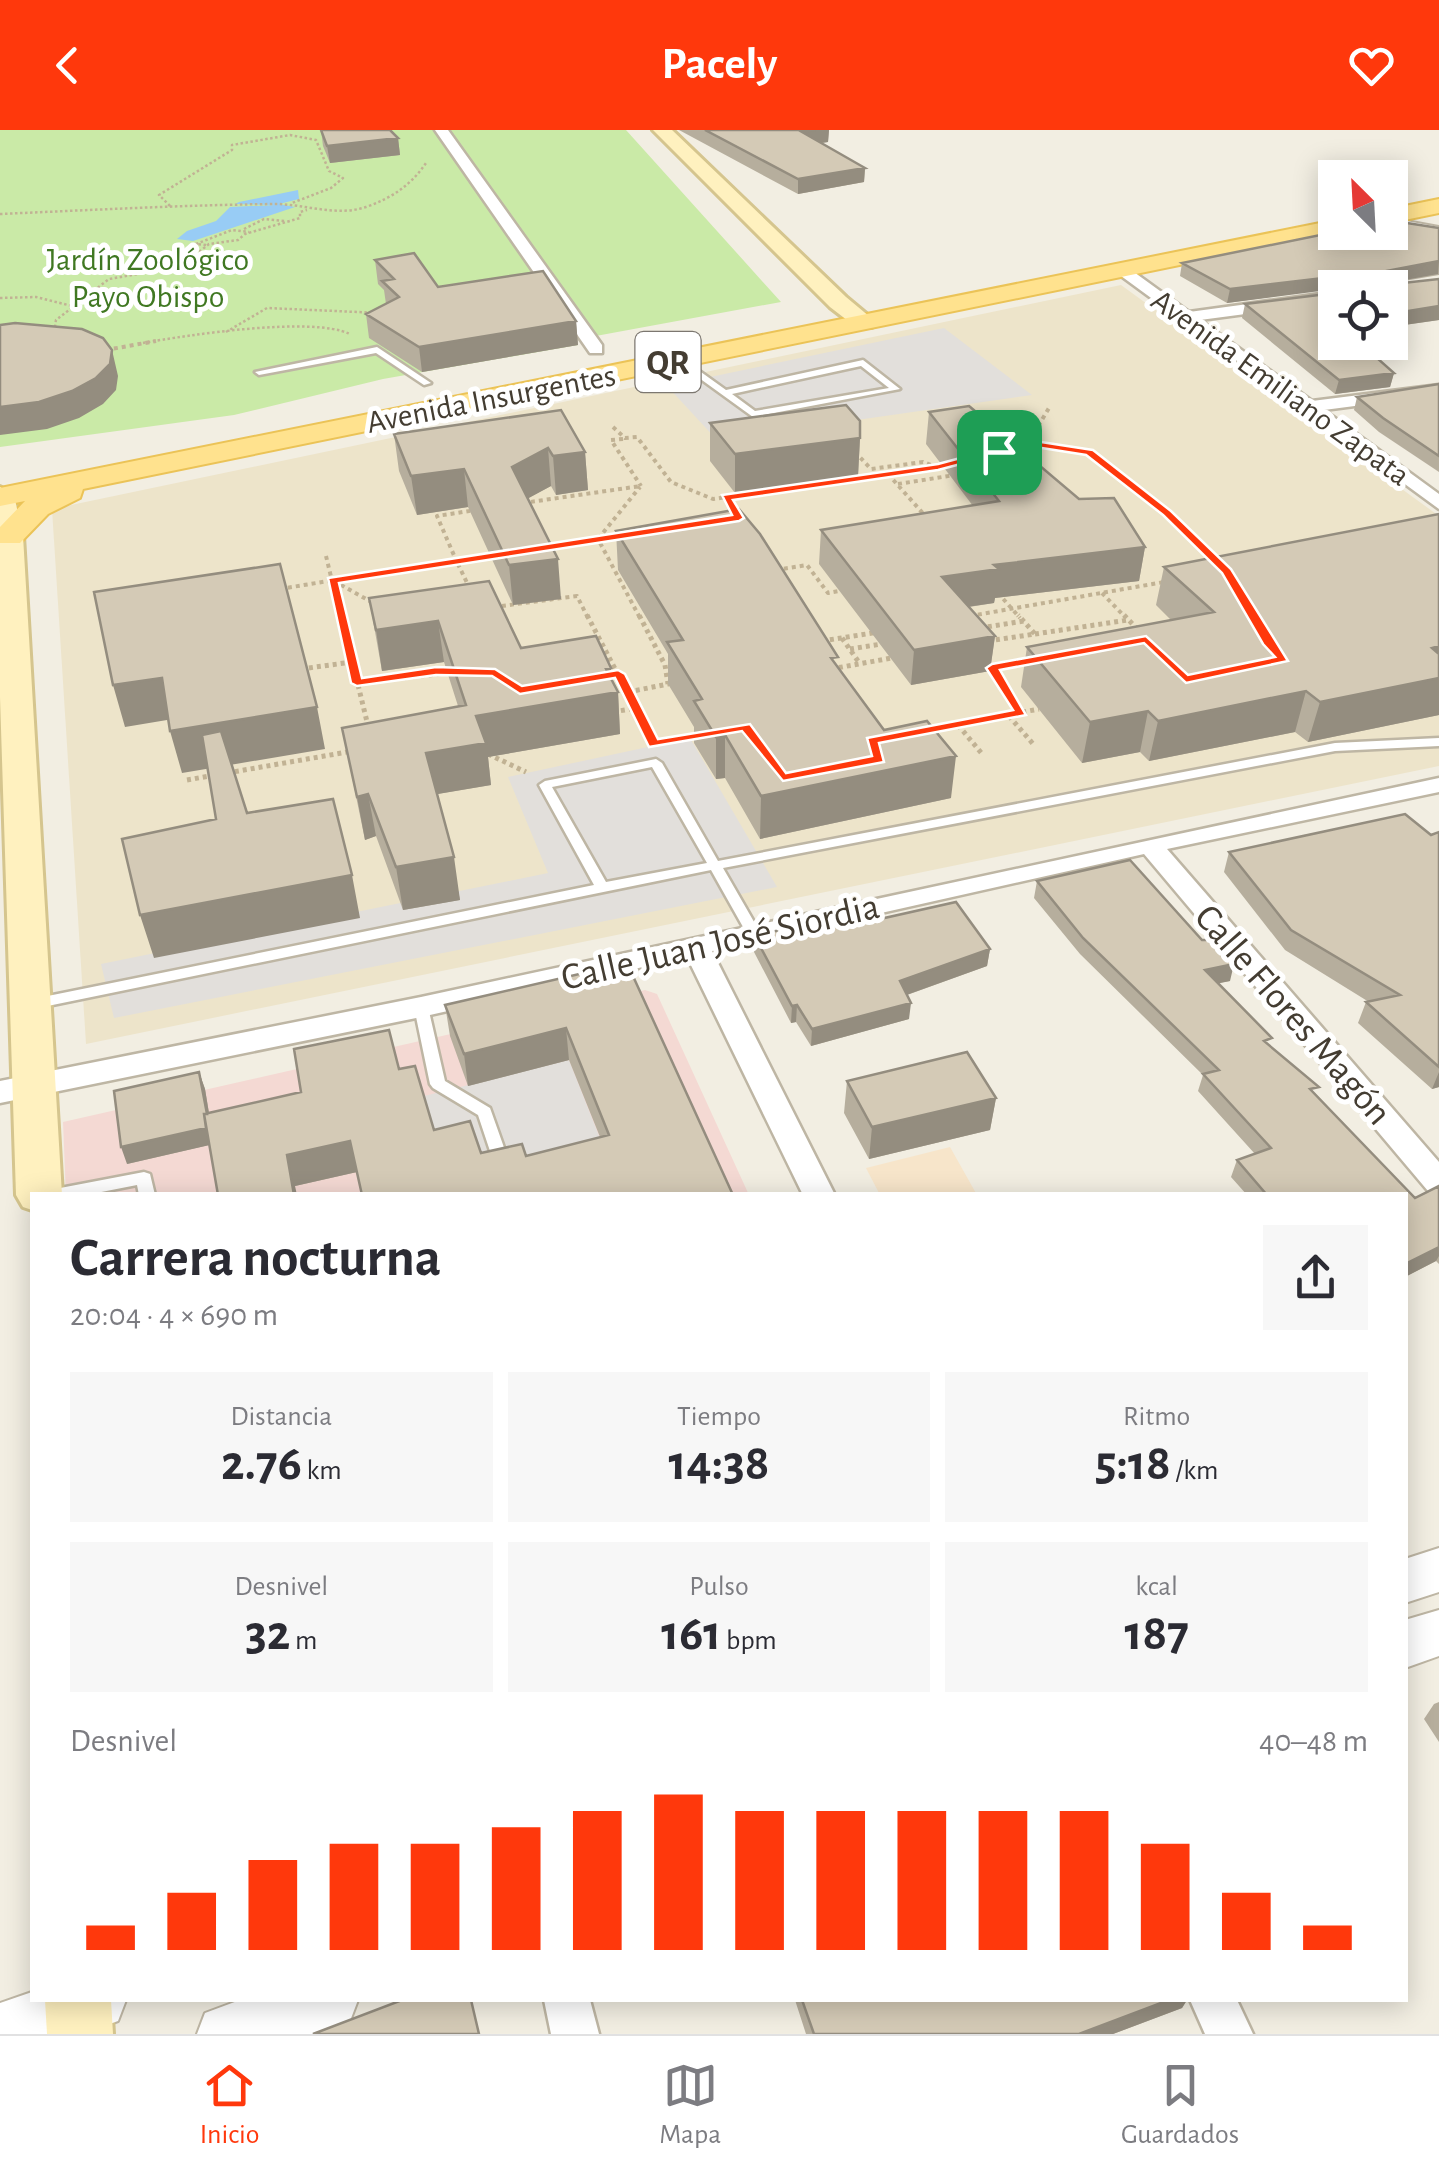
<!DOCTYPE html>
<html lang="es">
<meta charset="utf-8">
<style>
:root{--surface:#fff;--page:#f7f7f7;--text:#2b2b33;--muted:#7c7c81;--line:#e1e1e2;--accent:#ff380c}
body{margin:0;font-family:"Alegreya Sans",sans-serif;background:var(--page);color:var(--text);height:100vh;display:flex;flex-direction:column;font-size:38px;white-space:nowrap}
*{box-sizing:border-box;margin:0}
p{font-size:32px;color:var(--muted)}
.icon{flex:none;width:55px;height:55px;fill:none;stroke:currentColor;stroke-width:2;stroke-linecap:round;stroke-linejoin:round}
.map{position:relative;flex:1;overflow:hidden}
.sheet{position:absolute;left:30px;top:1062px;width:1378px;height:810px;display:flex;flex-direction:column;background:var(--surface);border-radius:0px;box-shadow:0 5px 25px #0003}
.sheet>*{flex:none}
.needle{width:65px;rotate:336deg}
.controls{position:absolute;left:1318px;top:30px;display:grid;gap:20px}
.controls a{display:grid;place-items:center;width:90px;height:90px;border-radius:0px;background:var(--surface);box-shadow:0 5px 25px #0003;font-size:50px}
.pin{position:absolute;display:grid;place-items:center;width:85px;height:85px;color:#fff;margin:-42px;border-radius:20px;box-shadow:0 5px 15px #0006}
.round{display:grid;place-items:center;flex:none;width:105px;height:105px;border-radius:0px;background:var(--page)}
.overview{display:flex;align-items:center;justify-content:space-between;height:170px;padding:0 40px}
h1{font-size:55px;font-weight:700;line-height:75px}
.stats{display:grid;grid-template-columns:repeat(3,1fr);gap:15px;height:170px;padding:10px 40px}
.stats div{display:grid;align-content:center;border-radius:0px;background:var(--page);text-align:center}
.stats b{font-size:50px;font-weight:700}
.stats small{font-size:28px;font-weight:400}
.stats p{font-size:28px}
.chart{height:280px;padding:20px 40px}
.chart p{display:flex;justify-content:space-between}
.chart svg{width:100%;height:180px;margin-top:10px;stroke:var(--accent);stroke-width:6}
header{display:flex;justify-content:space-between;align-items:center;height:130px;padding:0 40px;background:var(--accent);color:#fff;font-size:45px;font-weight:700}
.menu{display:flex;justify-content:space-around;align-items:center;height:140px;border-top:2px solid var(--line);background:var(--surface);font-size:28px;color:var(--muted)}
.menu a{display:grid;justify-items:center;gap:5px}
.menu .current{color:var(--accent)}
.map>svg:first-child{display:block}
.commercial{fill:#f7e5ca}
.education{fill:#ede4ca}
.medical{fill:#f4d9d3}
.green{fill:#caeaa7}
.parking{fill:#e2dfdb}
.water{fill:#98ccf5}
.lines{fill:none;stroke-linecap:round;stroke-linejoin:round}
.service-casing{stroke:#beb6a4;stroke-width:5}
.minor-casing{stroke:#beb6a4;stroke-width:5}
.tertiary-casing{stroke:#beb6a4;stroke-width:4}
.secondary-casing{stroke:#d5c58e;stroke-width:6}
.primary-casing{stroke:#ebc357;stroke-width:4}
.path-far2{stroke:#c1b294;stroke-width:2.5;stroke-dasharray:2.5 2.5;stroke-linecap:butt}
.path-far1{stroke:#c1b294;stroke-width:4;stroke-dasharray:4 4;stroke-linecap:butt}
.path{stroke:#c1b294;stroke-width:5;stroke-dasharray:4 4;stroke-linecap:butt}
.service{fill:#fff;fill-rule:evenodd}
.minor{fill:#fff;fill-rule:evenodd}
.tertiary{fill:#fff;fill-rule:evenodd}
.secondary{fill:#fff1bf;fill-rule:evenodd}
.primary{fill:#ffe28e;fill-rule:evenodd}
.wall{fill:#b6ae9d}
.shaded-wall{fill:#948d7f}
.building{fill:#d4cab6;stroke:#948d7f;stroke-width:2.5}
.route{fill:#ff380c;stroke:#fff;stroke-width:2.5;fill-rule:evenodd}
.labels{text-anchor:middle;stroke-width:10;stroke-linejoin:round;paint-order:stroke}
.far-park-label{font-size:32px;fill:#407822;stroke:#fff}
.far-street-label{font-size:32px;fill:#443d32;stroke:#fff}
.shield{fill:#fff;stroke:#7c7770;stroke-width:2.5}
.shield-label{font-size:35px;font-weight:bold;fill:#443d32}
.street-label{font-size:38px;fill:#443d32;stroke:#fff}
</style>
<header><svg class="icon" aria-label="back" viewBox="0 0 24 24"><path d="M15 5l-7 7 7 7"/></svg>Pacely<svg class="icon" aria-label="heart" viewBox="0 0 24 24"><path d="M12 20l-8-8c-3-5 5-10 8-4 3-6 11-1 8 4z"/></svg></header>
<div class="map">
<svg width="1439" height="1904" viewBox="0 0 1439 1904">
<rect width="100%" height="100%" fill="#f2eee2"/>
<!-- commercial -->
<path class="commercial" d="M950 1017 977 1065H880L866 1038Z"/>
<!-- education -->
<path class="education" d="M1121 155 1439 386V636L86 914 52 379Z"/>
<!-- medical -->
<path class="medical" d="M645 860 657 864 749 1065H66L63 992Z"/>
<!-- green -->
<path class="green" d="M0 0H626L781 172 574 210 578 215 383 249 234 285 0 317Z"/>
<!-- parking -->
<path class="parking" d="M944 198 1032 265 717 310 667 256Z
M690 608 777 757 114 888 101 834 548 743 508 647Z
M569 930 620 1059 439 1031 420 967Z"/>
<!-- water -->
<path class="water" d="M298 60 299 69 279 74 295 77 193 111 177 109 187 101 216 91 230 77 275 75 235 74 239 72Z"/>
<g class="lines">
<!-- service casing -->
<g class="service-casing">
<path id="service" d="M377 217 431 253 424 255 376 223 259 245 255 242Z
M680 227 726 260 863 230 900 259 753 287 677 232V228ZM861 236 889 258 755 281 732 264Z
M1439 608V616L1335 621 723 738 761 804 754 808 747 804 711 740 33 879 26 874 33 869 594 755 539 655 545 651 656 629 662 633 718 731 1335 613ZM652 637 707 733 606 752 552 657Z
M421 872 428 877 445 951 490 978 507 1026 505 1030H493L478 985 433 958 430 954 414 877Z
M144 1042 150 1044 155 1065H139L137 1055 86 1065H47L49 1061 55 1059Z"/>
</g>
<!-- minor casing -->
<g class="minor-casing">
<path id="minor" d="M435 0H448L602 215V223H590Z
M1117 137H1127L1189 182 1335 162V172L1200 190 1312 271 1439 255V265L1324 280 1439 364V379L1117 143Z
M1439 648V662L1167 719 1439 1032V1065L1428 1061 1144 724 712 821 835 1065H803L687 827 421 887 0 973V951L421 867Z
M544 1870H590L599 1904H551Z
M1190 1870H1237L1253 1904H1205Z"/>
</g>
<!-- tertiary casing -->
<g class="tertiary-casing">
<path id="tertiary" d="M1390 88 1439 97V109L1390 98Z
M1439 1418V1462L1405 1473V1429Z
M1439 1480V1526L1405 1538V1490Z
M32 1862V1870H126L118 1891 82 1904H0V1873Z
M240 1870H358L350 1891 314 1904H197L205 1883Z"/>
</g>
<!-- secondary casing -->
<g class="secondary-casing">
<path id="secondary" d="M653 0H672L846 167 876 192 872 197H856L830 177Z
M0 357 14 365 23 406 62 1065H32V1080L23 1077 16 1065 0 567Z
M45 1870H111L113 1904H47Z"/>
</g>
<!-- primary casing -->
<g class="primary-casing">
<path id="primary" d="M1439 69V83L1390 93V79Z
M1335 90V102H1341L83 359 80 368 48 384 20 413H0V397L25 371 0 376V358Z"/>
</g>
<!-- path-far2 -->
<path class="path-far2" d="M170 76 159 65 232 20V15L290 5 316 10 329 41 343 48 331 58 292 73
M0 84C92 80 184 75 275 74 305 74 336 87 366 77 392 68 411 55 426 33
M244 99 264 89 285 91
M206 115 196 114 232 100 249 102
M0 168 36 167 72 176
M54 202 56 190 109 149 167 139 189 130 209 114 238 110 245 104 300 88V82L307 80
M226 202 267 178 380 183
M143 213C188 205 312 186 350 204"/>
<!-- path-far1 -->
<path class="path-far1" d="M106 220 156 211
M613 297 625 308 637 307 671 352 713 369 938 337
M623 309 611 310 641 356
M1028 313 1089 322 1167 383 1216 431
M1009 319 1028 313 1049 278
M855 322 871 339 923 332 934 336
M888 344 927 388
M898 354 955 345
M726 368 738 386
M523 373 641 356
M625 405 598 409 640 488
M543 417 598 409 640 357
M326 426 341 488
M776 440 807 435 828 463 844 460
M334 451 375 474
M280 459 456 430 437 386 476 380
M470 459 456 430 496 424
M998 463 1020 488
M1102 463 1126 488
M494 477 577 466 588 488
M970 486 1164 452"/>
<!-- path -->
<path class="path" d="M341 485 369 600
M587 485 653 612
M1124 485 1140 502
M980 498 1024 491
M1035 504 1128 490
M842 508 860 534
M822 511 879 502
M988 511 1035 504 1018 485
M850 519 888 513
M992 538 1030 531
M992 538 1021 583
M301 539 352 532
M831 539 897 527
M357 553 455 542
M628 562 668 554 665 535 639 485
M613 582 636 578
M1009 586 1034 615
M958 595 983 625
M928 600 1039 579
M662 612 699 605
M488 624 526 642
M227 643 353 621
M187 650 215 645"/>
<!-- service -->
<use href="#service" class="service"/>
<!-- minor -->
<use href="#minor" class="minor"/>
<!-- tertiary -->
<use href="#tertiary" class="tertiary"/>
<!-- secondary -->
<use href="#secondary" class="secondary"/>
<!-- primary -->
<use href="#primary" class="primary"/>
</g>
<!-- wall -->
<path class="wall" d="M321 0 398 8 400 25 330 33 323 16Z
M679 0H829L828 12 821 13 865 38 864 52 798 64Z
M1439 98V145L1392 153 1394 154 1439 149V190L1390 197V158H1335L1227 173 1180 146 1182 133 1344 105 1394 107Z
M375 130 438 157 576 191 578 215 422 242 369 208 366 184 386 174 384 160 378 154Z
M1245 174 1335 212 1394 243 1390 257 1335 264 1242 188Z
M1439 254V342L1379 302 1354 280 1357 267Z
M929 282 1079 369 1145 417 1139 451 995 468 994 473 969 477 995 506 990 541 911 555 819 434 821 400 973 376 926 314Z
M710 293 860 308 858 346 735 363 710 331Z
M394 304 585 322 588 360 556 365 551 356 528 368 561 469 513 475 468 377 417 385 399 341Z
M1439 384V585L1308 612 1295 602 1149 631 1140 622 1082 633 1021 557 1027 517 1171 490 1156 475 1164 437Z
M616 401 838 538 884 600 951 668 760 709 725 648 716 649 694 613V597L668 554V524L618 440Z
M369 468 521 518 612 552 618 562 620 604 488 627 491 655 437 664 460 770 403 780 376 706 365 710 342 598 458 576 444 532 382 541Z
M1439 702V957L1432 959 1358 893 1366 872H1369L1285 820 1224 742 1229 722 1431 705Z
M1037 751 1230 851 1218 853 1269 915 1415 1068 1439 1056V1134L1436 1131 1405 1147V1065H1247L1231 1047 1237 1030 1255 1024 1198 961 1203 945 1080 824 1034 768Z
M754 805 990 819 987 836 907 865 909 889 811 916 796 892 791 893 754 822Z
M627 833 733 1065 357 1042 295 1056 209 1015 127 1034 199 942 205 959 209 983 399 939 434 1000 481 1023 526 1026 600 1007 569 930 468 956 450 906 445 875Z
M847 951 996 968 990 1000 869 1029 844 983Z
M1439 1572V1612L1424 1589 1434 1574Z
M795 1870H1187L1182 1878 1113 1904H806Z"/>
<!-- shaded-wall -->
<path class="shaded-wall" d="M815 0H829L828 12 801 16 802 2Z
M398 8 400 25 330 33 327 16Z
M865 38 864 52 798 64V49Z
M1439 131 1438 144 1382 154 1386 141Z
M1341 146 1338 158H1335V159L1227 173 1230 159Z
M1439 176V190L1390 197V184Z
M576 191 578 215 422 242 419 217Z
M112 220 118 246 116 260 103 274 79 288 47 299 0 305V277Z
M1394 243 1390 257 1335 264 1339 250Z
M860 308 858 346 735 363V324Z
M548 318 551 356 516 375 512 337Z
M585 322 588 360 556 365 553 326Z
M464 339 468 377 417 385 411 346Z
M1145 417 1139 451 995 468 994 473 939 481 942 447 994 435Z
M558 429 561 469 513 475 509 435Z
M438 491 444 532 382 541 376 500Z
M995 506 990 541 911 555 914 520Z
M1439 516V585L1308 612 1320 572 1432 518Z
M611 538 613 563 618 562 620 604 488 627 491 655 432 665 426 623 476 586Z
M162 548 173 589 125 597 113 555Z
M1306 561 1295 602 1149 631 1158 591Z
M317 577 325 619 182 643 170 601Z
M1148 581 1140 622 1082 633 1090 592Z
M725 605V648L716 649V607Z
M956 626 951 668 760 709 761 666Z
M368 664 376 706 365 710 357 667Z
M454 727 460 770 403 780 396 737Z
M352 745 360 788 154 828 140 785Z
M990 819 987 836 898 868 900 851Z
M1234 834 1230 851 1201 857 1205 840Z
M911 873 909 889 811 916 812 899Z
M797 875 796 892 791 893 792 876Z
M566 898 569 930 468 956 464 924Z
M199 942 205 959 214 1014 127 1034 121 1017Z
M1439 942V957L1432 959Z
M996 968 990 1000 869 1029 872 997Z
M350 1011 357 1042 295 1056 297 1065H294L287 1025Z
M1439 1117V1126L1436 1131 1405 1147V1134Z
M1169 1870H1187L1182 1878 1113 1904H1079Z"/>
<!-- building -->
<path class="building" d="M321 0H390L398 8 327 16Z
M705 0H815L802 2 865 38 798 49Z
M1407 93 1439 98V131L1386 141 1384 147 1394 154 1439 149V176L1390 184V158H1339L1341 146 1230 159 1182 133 1335 102 1344 105 1354 102H1384L1394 107Z
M414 123 438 157 543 141 576 191 419 217 366 184 399 167 382 151 394 149 375 130Z
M1335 163V212H1359L1394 243 1339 250 1245 174Z
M15 193 82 199 103 208 112 220 110 234 96 248 72 261 39 272 0 277V195Z
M1439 254V326L1383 288 1357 267Z
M846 275 860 291V308L735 324 710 293Z
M969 276 1079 369 1114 368 1145 417 994 435 999 439 942 447 995 506 914 520 821 400 999 371 929 282Z
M561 280 585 322 553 326 548 318 512 337 558 429 509 435 464 339 411 346 394 304Z
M739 379 760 404 838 527 831 528 884 600 927 591 956 626 761 666 725 605 716 607 694 571 702 569 667 512 683 510 616 401Z
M1439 384V516L1432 518 1439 524V548L1320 572 1306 561 1158 591 1148 581 1090 592 1027 517 1214 482 1164 437Z
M280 434 317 577 170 601 162 548 113 555 94 462Z
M489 451 521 518 596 506 611 538 606 539 618 562 476 586 486 613 426 623 454 727 396 737 368 664 357 667 342 598 466 575 438 491 376 500 369 468Z
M221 601 247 683 333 669 352 745 140 785 122 709 216 689 202 605Z
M1405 684 1431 705 1439 702V937L1366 872 1400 865 1291 800 1229 722Z
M1130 730 1202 810H1210L1234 834 1205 840 1272 908 1264 911 1319 957 1310 959 1415 1068 1439 1056V1117L1405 1134V1065H1267L1237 1030 1271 1018 1203 944 1219 940 1083 808 1037 751Z
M956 772 990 819 900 851 911 873 812 899 797 875 792 876 754 805 858 786 862 793Z
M627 833 733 1065H362L350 1011 287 1025 294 1065H218L204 984 301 962 294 919 389 900 399 939 415 936 434 1000 470 991 481 1023 522 1014 526 1026 609 1005 566 898 464 924 445 875Z
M967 922 996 968 872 997 847 951Z
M199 942 207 984H204L206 998 121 1017 114 961Z
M402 1870H471L479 1904H313Z
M802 1870H1169L1079 1904H814Z"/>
<!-- route -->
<path class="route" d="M1028 310 1093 320 1171 381 1231 439 1288 531 1186 553 1144 513 1000 540 1026 585 879 613 884 632 783 651 742 601 649 617 615 548 520 564 492 546 436 545 357 556 351 553 328 448 732 385 722 365 938 334ZM1029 316 1086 325 1163 385 1222 443 1263 514 1275 527 1188 545 1146 506 992 534 986 538 1013 580 867 608 872 626 786 643 750 594 658 609 625 544 618 540 522 556 495 539 436 537 362 548 339 453 739 391 744 388 733 370 938 340Z"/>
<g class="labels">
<!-- far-park labels -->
<g class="far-park-label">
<text x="148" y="140">Jardín Zoológico<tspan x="148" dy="37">Payo Obispo</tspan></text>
</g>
<!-- far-street labels -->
<g class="far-street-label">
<text transform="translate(1281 257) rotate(36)" y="11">Avenida Emiliano Zapata</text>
<text transform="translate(491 268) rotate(-11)" y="11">Avenida Insurgentes</text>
</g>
<!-- shield labels -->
<rect class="shield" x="635.5" y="202" width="65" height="60" rx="8"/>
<g class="shield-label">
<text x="668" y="244">QR</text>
</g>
<!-- street labels -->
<g class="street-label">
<text transform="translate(720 811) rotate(-13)" y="13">Calle Juan José Siordia</text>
<text transform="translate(1294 884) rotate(49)" y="13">Calle Flores Magón</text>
</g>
</g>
</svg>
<div class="controls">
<a><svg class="needle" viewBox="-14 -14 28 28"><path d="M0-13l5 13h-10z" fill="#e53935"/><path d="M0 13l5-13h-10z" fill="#7c7c81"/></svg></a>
<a><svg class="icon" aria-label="locate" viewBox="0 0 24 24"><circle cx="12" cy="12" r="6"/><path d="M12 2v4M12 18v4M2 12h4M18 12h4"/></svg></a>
</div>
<div class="pin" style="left:999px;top:322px;background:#1e9e55"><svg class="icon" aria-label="arrive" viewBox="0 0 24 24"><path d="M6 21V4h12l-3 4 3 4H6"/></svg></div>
<section class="sheet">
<div class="overview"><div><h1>Carrera nocturna</h1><p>20:04 · 4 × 690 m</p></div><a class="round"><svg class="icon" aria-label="share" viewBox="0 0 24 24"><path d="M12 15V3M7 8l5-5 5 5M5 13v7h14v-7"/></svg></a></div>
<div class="stats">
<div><p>Distancia</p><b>2.76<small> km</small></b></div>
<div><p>Tiempo</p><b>14:38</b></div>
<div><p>Ritmo</p><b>5:18<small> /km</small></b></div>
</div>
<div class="stats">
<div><p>Desnivel</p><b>32<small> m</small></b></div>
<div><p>Pulso</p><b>161<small> bpm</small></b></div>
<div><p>kcal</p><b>187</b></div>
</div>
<div class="chart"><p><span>Desnivel</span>40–48 m</p>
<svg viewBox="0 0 160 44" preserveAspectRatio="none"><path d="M5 44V38M15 44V30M25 44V22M35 44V18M45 44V18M55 44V14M65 44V10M75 44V6M85 44V10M95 44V10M105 44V10M115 44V10M125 44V10M135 44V18M145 44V30M155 44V38"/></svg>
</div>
</section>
</div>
<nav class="menu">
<a class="current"><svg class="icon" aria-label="home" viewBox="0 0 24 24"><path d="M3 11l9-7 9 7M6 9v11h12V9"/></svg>Inicio</a>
<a><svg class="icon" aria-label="map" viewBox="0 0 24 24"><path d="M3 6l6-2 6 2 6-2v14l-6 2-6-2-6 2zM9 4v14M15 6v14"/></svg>Mapa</a>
<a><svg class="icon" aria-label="saved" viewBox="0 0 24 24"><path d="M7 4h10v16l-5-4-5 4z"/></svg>Guardados</a>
</nav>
